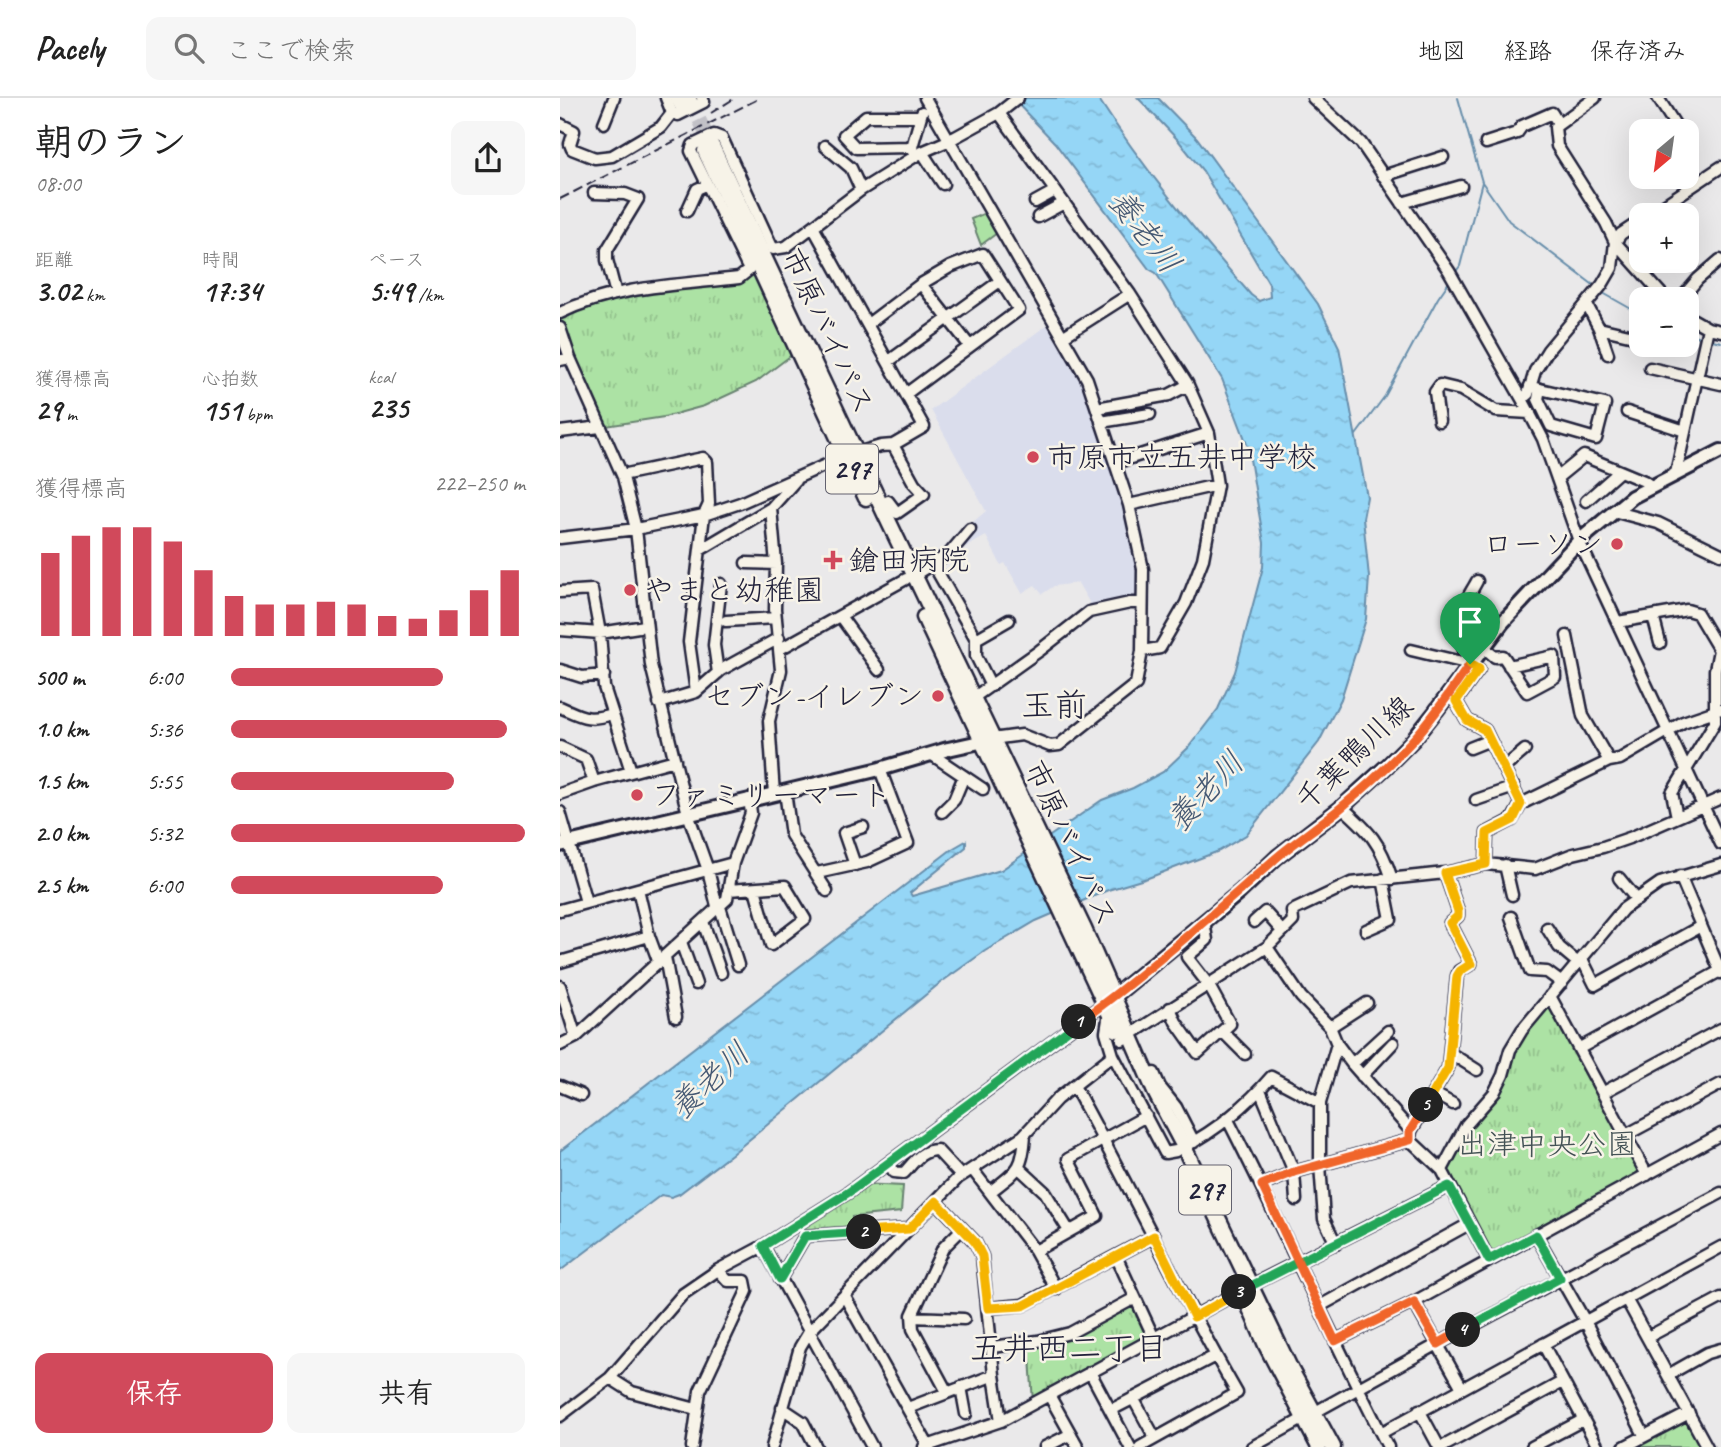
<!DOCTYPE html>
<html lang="ja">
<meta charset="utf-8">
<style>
:root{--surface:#fff;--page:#f6f6f6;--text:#222;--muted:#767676;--line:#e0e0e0;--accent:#d1495b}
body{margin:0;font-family:Caveat,"Klee One",sans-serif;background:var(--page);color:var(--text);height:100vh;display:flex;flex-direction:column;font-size:26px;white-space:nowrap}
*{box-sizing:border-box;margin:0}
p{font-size:23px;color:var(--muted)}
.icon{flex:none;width:38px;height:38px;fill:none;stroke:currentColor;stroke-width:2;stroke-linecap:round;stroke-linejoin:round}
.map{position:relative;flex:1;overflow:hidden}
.side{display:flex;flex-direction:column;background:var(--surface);width:560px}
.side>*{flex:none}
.needle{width:46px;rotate:209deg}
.fabs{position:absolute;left:1069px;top:21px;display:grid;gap:14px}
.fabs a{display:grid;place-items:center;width:70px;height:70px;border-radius:14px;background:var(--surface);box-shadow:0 7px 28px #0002;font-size:35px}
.pin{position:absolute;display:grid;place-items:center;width:60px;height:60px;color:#fff;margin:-72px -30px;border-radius:50% 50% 50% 0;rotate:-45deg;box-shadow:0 0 7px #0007}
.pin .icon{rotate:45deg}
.km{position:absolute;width:35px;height:35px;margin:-18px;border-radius:50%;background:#222;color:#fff;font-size:19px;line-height:35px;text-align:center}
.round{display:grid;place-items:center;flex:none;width:74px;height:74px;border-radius:14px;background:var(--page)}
.overview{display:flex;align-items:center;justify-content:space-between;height:119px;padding:0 35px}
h1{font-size:38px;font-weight:800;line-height:52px}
.figures{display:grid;grid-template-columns:repeat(3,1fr);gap:10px;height:119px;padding:7px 35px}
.figures div{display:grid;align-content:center}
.figures b{font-size:30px;font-weight:800}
.figures small{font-size:19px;font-weight:400}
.figures p{font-size:19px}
.chart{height:196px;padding:14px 35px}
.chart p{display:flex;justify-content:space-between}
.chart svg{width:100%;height:126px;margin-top:7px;stroke:var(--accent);stroke-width:6}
.action{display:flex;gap:14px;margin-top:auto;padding:14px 35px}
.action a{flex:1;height:80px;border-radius:14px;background:var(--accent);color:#fff;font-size:28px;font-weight:800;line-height:80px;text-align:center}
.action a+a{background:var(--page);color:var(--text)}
ul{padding:0 35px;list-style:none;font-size:23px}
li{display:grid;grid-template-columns:112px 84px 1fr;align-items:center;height:52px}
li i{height:18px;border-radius:9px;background:var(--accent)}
header{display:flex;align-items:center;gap:42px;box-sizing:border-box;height:98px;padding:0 35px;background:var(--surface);border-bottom:2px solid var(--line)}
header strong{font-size:33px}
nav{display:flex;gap:38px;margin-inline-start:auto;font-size:24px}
.search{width:490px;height:63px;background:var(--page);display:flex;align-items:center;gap:18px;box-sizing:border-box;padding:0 24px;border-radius:14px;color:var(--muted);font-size:26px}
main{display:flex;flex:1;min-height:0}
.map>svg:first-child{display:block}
.built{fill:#daddec}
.grass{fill:url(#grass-tufts);stroke:#678270;stroke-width:2}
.water{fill:url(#water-ripples);stroke:#678eab;stroke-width:2}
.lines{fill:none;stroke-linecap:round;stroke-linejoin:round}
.stream{stroke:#678eab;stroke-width:2}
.highway-tunnel{stroke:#c2c1c7;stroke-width:14;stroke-dasharray:14 7;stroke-linecap:butt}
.minor-casing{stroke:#22223b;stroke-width:15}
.major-casing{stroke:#22223b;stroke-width:18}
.highway-casing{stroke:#22223b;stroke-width:19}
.minor{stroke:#f7f3e8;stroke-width:10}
.major{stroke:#f7f3e8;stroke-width:12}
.highway{stroke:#f7f3e8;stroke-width:14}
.rail{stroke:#22223b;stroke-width:2;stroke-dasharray:10 5;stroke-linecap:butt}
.split-1-casing{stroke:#fff;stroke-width:14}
.split-2-casing{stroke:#fff;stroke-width:14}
.split-3-casing{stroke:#fff;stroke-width:14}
.split-4-casing{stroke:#fff;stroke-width:14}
.split-5-casing{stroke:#fff;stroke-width:14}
.split-6-casing{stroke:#fff;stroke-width:14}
.split-1{stroke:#f0652b;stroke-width:9}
.split-2{stroke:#22a559;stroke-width:9}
.split-3{stroke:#f5b400;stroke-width:9}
.split-4{stroke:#22a559;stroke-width:9}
.split-5{stroke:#f0652b;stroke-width:9}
.split-6{stroke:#f5b400;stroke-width:9}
.poi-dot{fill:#d1495b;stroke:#f7f3e8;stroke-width:2.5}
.labels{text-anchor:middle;stroke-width:5;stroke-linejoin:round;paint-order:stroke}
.shield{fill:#f7f3e8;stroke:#62616f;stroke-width:2}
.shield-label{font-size:28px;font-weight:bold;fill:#22223b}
.street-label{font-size:30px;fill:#22223b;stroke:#f7f3e8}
.poi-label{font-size:30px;fill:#22223b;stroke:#f7f3e8;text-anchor:start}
.park-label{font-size:30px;fill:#445255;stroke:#f7f3e8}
.water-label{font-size:32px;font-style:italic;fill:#445873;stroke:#f7f3e8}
.quarter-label{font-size:33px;fill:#22223b;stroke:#f7f3e8}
</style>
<header>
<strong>Pacely</strong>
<div class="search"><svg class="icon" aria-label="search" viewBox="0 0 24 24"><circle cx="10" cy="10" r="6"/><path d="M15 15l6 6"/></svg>ここで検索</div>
<nav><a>地図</a><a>経路</a><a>保存済み</a></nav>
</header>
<main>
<section class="side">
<div class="overview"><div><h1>朝のラン</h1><p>08:00</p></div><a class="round"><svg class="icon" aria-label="share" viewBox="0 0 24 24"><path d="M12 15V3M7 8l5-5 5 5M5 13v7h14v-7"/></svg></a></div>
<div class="figures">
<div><p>距離</p><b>3.02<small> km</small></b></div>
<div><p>時間</p><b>17:34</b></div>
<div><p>ペース</p><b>5:49<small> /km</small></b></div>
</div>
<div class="figures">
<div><p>獲得標高</p><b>29<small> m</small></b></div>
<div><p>心拍数</p><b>151<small> bpm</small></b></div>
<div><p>kcal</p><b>235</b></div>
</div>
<div class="chart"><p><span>獲得標高</span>222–250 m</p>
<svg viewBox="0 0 160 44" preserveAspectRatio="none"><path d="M5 44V15M15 44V9M25 44V6M35 44V6M45 44V11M55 44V21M65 44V30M75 44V33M85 44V33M95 44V32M105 44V33M115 44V37M125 44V38M135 44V35M145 44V28M155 44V21"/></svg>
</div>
<ul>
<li><b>500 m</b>6:00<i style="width:72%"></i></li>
<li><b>1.0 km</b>5:36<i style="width:94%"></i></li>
<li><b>1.5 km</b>5:55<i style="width:76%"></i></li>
<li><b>2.0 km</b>5:32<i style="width:100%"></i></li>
<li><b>2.5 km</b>6:00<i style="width:72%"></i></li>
</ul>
<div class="action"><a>保存</a><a>共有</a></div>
</section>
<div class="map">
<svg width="1161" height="1349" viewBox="0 0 1161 1349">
<defs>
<pattern id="grass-tufts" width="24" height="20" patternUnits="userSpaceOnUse" patternTransform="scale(1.75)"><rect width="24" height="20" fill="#ace2a4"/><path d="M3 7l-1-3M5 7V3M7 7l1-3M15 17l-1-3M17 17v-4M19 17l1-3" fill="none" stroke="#94c28e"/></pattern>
<pattern id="water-ripples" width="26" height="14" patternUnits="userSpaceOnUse" patternTransform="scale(1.75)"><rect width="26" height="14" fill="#95d6f6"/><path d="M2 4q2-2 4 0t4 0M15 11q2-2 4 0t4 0" fill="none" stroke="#80b7d4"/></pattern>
</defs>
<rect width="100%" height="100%" fill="#eae9ea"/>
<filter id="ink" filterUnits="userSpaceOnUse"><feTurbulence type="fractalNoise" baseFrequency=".0143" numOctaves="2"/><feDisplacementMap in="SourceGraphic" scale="14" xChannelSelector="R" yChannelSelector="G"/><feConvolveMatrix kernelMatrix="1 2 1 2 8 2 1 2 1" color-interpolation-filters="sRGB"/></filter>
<g filter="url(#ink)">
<!-- built -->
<path class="built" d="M491 224 525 284 565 406 581 471 577 499 532 509 518 485 494 488 482 496 475 487 462 495 445 465 441 467 426 438 406 449 399 436 426 413 371 312Z"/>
<!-- grass -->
<path class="grass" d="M430 113 441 132 421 147 411 121Z
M198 170 237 253 196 284 144 308 104 319 40 329 0 230V215L26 203 179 180Z
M989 906 991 907 1081 1076 933 1157 929 1156 885 1073 964 936Z
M300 1086 343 1088 341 1114 292 1119 291 1134H227Z
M575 1200 594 1240 473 1305 469 1244 495 1240Z
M1129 1315 1147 1349H1066Z"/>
<!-- water -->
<path class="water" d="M452 0H538C583 70 636 134 691 197L699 203 710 199 709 186 643 73 618 42 578 0H598L637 40 758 206 779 249 807 399 803 420 809 479 806 521 781 601 759 644 686 737 659 753 588 780 548 792 476 823 425 853 380 885 173 1055 119 1096 111 1099 101 1097 0 1173V1053L392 751 406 743V749L350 795 352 798 441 772 542 702 573 690 603 674 628 650 658 611 675 574 703 469 704 445 688 349 662 281 596 175 589 171 495 45Z"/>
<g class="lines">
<!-- stream -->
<path class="stream" d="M898 0 922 84 949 123 1036 189
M894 176 900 168 922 84
M1043 195 1082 217
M1127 235 1143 240
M1148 241 1161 244
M796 337 825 298 878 200 889 184"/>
<!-- highway-tunnel -->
<path class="highway-tunnel" d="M130 3 152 48"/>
<!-- minor casing -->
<g class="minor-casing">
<path id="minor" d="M106 0 112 15
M365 0 527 281 569 407 583 471 582 553 576 586 499 647 490 648 462 637 432 641
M753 0 801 45 889 173 962 301 983 341 1019 443 1161 746
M1035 0 995 29 997 48 1046 125 1055 144 1106 201
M1098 0 1119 33
M112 15 118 17 144 4 142 0
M439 15 570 196 627 285 649 335 657 387 643 461 626 505 600 550 582 553
M44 25 54 0
M0 26 14 33 10 46 12 51 35 60 52 58 101 29 112 15
M926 45 957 35 962 28 992 15 998 25
M1127 45 1128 46
M265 48 291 70 301 92
M352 49 296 50 284 37 306 18H360
M353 53 352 49 362 14
M362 54 383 86
M823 78 883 59
M34 95 65 96 78 101 47 152V162L56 196
M475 104 495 93
M842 105 901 88
M127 113 137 91 146 87
M1089 117 1161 69
M478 119 504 105
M361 186 409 247
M1121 201 1138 181 1160 162
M1027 207 1039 230 1048 256
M0 215C55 188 119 187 179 180L189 172 131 53 133 47 154 37 162 40 213 151 226 149 301 92 362 54 390 42 439 15 458 0
M1127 218 1148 230 1161 233
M308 226 361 186 390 169 423 156 459 212 347 295
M0 230 10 260 63 379 76 431 91 567 128 716 148 772 158 812
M1039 230 1082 240
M504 238 570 196
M1108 247H1110
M0 262 10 260
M329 263 440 183
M1090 270 1161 286
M970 288 980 291 1045 306 1036 341 991 328 978 301 980 291
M962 301 968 296 975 273 988 252 1042 187 1052 170 1055 144 1061 136 1082 122
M537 310 609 297 628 287
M1067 314 1125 333
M879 323 875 294 880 287 901 292 936 313 970 315
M541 324 590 316
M0 334 40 329
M555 365 649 335
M1116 375 1148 230
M62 377 143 360 147 364 149 406 144 417 129 544 136 594
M997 380 1024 358 1084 383 1091 388
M328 403 337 415 364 396 354 385 333 347
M1026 403 1060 373
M569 407 657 387
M211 410 216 466 215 511 221 572 209 623 214 696
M1053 413 1098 425 1161 456
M0 440 76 431 144 417 180 405 286 358 321 348 333 347 364 329 253 129
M140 452 211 410 235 383
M186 465 216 466
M373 466 416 541V558L431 588
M354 477 389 456 410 431
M917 483C913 491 906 500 904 509 899 530 898 559 919 571L896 603 907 622 925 632 961 706
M0 494 32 492 40 535 44 589 71 673
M280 518 319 572
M1093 518 1100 545
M166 523 216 520
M1058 524 1127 512 1137 515 1159 552
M0 532 40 535 85 528
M1007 538 1023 618 1049 663
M416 541 449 522
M923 549 935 559 943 558 967 594 995 579 994 558 949 568
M220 551 346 481
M851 552 910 566
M0 572 22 579 44 577
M158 575 154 547 161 486
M413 600 479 553 529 514 570 505H581
M99 605 136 594 161 572 219 540
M0 609C21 618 28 624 51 616
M0 649 26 661 34 684
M910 650 930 642
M371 656 423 691
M945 669 965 652
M225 693 231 737 267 793
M0 696 34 684 115 662
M916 702 954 689
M782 709C810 734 820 744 832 781
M0 714 26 804
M382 714 394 702 404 678
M1117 719 1112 695 1155 624V572L1159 552 1161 550
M926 766 927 735 952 722 961 706 1049 663 1060 661 1123 624 1161 611
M295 767 284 735 303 729
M945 767 952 797
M257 775 307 764 348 745 320 671
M1120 778 1161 875
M1059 780 1077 802
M78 791 89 838 99 865
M168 792 225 788 245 821 211 847 195 791
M160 809 178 867
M0 812 173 765
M951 819 970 873 987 874 1002 885
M143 824 161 875
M694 824 705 814 722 833
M987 830 999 849 1018 865
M806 832 831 821 823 781
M121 844 136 886
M707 849 741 899 770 929 777 946 792 966 851 1033
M105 859 116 919
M1022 861 1035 887 1141 828
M0 864 89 838
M0 888 16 939
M990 898 1087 1077
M610 910 616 924 638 955 670 926 648 886 627 859 647 842 644 823
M549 915 546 934 553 957 605 1055 616 1053
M770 929 807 905
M662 933 685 956
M562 942 707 849 733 823 732 813 791 785 885 775 926 766 975 771 1013 756 1043 749 1072 739 1161 700
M0 947 16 939 167 801 173 765 191 715 189 701
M1020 950 1160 873
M890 955 917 972
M792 966 828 933
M594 975 600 989 616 1009 634 1044
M802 978 833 945
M0 988 21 997
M514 988C571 1090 619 1195 677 1295L580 1349
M700 992 734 1074 736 1102
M1044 994 1161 931
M873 995 893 1006
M667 1020C723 1129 772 1241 828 1349
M1066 1037 1161 986
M850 1042 882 1072 929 1162
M624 1049C656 1033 688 1006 711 979L760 1005
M329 1065 334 1074 344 1075C354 1064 361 1052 377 1052L401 1078
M459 1070 485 1094 509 1133
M412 1071 475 1153 496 1191
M882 1072 906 1027 934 995 943 977 950 952 962 932 1063 811 1100 785 1161 767
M702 1087 734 1074 850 1042 851 1033 888 970 897 878 899 873 911 866 890 825 898 818V813L885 775
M430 1094C458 1072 463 1072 465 1036
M376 1103 415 1144 422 1158 434 1277 441 1323
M976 1137 1025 1223 1084 1337
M776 1146 764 1121 760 1067V1005L777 946
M203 1148 312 1349
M475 1153 537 1118 508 1061 586 1018
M556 1158 594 1240
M220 1181 245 1138 349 1131
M285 1199 369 1349
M1066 1201 1147 1349
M854 1204 902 1290
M760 1208 909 1126
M428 1210 463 1207 594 1138
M352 1219 404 1221
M1088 1239 1161 1200
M775 1243 854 1204 1161 1036
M983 1246 1038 1349
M432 1249 478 1243 510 1235 575 1200
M530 1274 570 1349
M1108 1277 1147 1255 1161 1251
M50 1280 72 1294 136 1311
M401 1289 406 1316
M387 1294 353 1231 352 1217 383 1150 402 1131
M489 1297 518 1349
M573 1300 595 1340
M222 1310 243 1324 256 1349
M348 1310 434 1277
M551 1312 655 1258
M859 1312 879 1349
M0 1318 50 1280 123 1196 158 1172 203 1148 289 1094 545 905
M821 1335 1161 1149
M132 1349 140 1293 187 1193 185 1183H168L158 1172
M212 1349 240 1249 249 1234 398 1080 463 1038 497 1001 553 957
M364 1349 441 1323 690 1188 889 1088
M485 1349 511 1336
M692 1349 878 1246 1161 1095
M882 1349 1002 1284
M972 1349 1023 1322
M1064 1349 1129 1315"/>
</g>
<!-- major casing -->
<g class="major-casing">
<path id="major" d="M0 747 320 671 388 651 429 642
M546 905 680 794 717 759 782 709 827 668 853 642 876 613 942 525 1019 443 1072 399 1161 353"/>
</g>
<!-- highway casing -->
<g class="highway-casing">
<path id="highway" d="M118 0 122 8
M129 0 130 3
M152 48 325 416 524 831 595 994 624 1049 731 1272 773 1349
M145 53 306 400
M364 519 557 932
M681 1190 706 1247 759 1349"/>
</g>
<!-- minor -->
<use href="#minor" class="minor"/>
<!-- major -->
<use href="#major" class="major"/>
<!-- highway -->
<use href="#highway" class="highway"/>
<!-- rail -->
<path class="rail" d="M151 15 175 0
M0 101 200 0"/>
</g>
</g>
<g class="lines" filter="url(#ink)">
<!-- split-1 casing -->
<g class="split-1-casing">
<path id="split-1" d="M519 924C588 874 652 817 715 761 737 742 761 727 783 708 807 688 831 666 852 643 874 619 892 592 910 566"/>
</g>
<!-- split-2 casing -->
<g class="split-2-casing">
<path id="split-2" d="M304 1134 245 1138 220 1181 203 1148 289 1094 519 924"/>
</g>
<!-- split-3 casing -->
<g class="split-3-casing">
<path id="split-3" d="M304 1134 349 1131 376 1103 415 1144 422 1158 428 1210 463 1208 594 1138 634 1219 679 1194"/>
</g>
<!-- split-4 casing -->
<g class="split-4-casing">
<path id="split-4" d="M679 1194 889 1088 929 1162 976 1137 1000 1180 903 1232"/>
</g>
<!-- split-5 casing -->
<g class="split-5-casing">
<path id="split-5" d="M866 1007 850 1033V1042L734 1074 702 1087 775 1243 854 1204 878 1246 903 1232"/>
</g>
<!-- split-6 casing -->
<g class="split-6-casing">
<path id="split-6" d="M866 1007 888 970 897 878 900 873 911 866 890 825 898 818V813L885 775 926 766 927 735 953 722 961 706 925 632 907 622 896 603 919 571 910 566"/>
</g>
<!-- split-1 -->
<use href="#split-1" class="split-1"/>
<!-- split-2 -->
<use href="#split-2" class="split-2"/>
<!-- split-3 -->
<use href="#split-3" class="split-3"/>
<!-- split-4 -->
<use href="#split-4" class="split-4"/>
<!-- split-5 -->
<use href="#split-5" class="split-5"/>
<!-- split-6 -->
<use href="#split-6" class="split-6"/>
</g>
<!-- markers -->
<g class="poi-dot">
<circle cx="473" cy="359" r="7"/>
<circle cx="1057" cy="446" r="7"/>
<path d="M269.5 451.5h7v7h7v7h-7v7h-7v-7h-7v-7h7z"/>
<circle cx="70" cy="492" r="7"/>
<circle cx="378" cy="598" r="7"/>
<circle cx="77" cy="697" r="7"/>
</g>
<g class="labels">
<!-- shield labels -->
<g class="shield">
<rect x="266" y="346.5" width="52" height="49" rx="5"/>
<rect x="619" y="1067.5" width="52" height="49" rx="5"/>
</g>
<g class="shield-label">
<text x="292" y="381">297</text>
<text x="645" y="1102">297</text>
</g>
<!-- street labels -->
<g class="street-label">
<text transform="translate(268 233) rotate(65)" y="10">市原バイパス</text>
<text transform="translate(794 655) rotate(-44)" y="10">千葉鴨川線</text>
<text transform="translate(511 745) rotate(65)" y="10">市原バイパス</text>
</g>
<!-- poi labels -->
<g class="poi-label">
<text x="487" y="369">市原市立五井中学校</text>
<text x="1043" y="456" text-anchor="end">ローソン</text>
<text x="289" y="472">鎗田病院</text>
<text x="84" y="502">やまと幼稚園</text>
<text x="364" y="608" text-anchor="end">セブン-イレブン</text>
<text x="91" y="707">ファミリーマート</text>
</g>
<!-- park labels -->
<g class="park-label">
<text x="987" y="1056">出津中央公園</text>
</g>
<!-- water labels -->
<g class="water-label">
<text transform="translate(585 133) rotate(52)" y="11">養老川</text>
<text transform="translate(645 693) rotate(-47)" y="11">養老川</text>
<text transform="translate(149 982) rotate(-43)" y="11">養老川</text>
</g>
<!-- quarter labels -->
<g class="quarter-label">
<text x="494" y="618">玉前</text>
<text x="509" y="1261">五井西二丁目</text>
</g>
</g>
</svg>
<div class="fabs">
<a><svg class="needle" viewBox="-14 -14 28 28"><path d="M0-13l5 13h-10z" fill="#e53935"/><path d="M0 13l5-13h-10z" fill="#767676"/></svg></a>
<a>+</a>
<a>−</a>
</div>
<div class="pin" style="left:910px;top:566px;background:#1e9e55"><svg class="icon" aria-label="arrive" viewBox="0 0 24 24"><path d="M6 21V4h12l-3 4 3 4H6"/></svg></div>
<b class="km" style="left:519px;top:924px">1</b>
<b class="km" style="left:304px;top:1134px">2</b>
<b class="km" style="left:679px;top:1194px">3</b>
<b class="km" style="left:903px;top:1232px">4</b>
<b class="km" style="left:866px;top:1007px">5</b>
</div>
</main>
